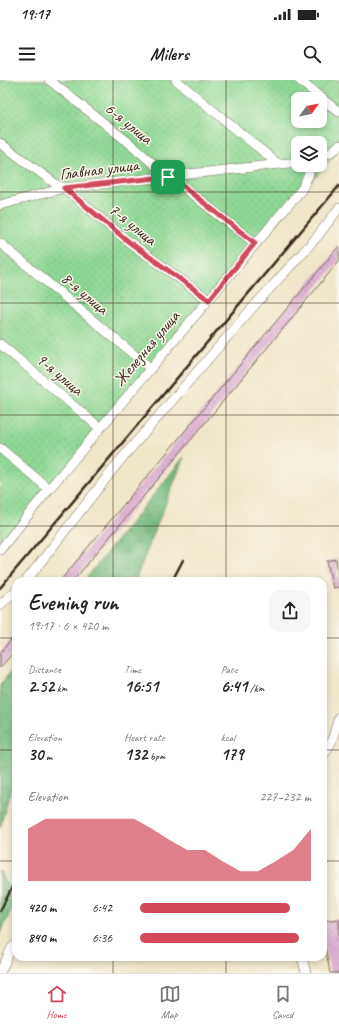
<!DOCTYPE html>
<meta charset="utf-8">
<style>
:root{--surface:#fff;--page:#f6f6f6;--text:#222;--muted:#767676;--line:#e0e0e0;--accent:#d1495b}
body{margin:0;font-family:Caveat,sans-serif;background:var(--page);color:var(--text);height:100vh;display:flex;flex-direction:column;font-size:15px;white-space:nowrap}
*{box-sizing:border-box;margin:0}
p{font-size:13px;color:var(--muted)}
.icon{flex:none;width:22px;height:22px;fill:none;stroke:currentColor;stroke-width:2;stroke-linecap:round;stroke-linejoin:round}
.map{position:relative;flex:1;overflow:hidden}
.drawer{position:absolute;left:12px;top:497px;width:315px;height:384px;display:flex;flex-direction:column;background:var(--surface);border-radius:12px;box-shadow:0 2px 6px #0003}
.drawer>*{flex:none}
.needle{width:26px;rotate:57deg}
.controls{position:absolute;left:291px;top:12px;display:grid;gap:8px}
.controls a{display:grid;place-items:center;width:36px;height:36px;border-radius:8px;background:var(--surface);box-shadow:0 2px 6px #0003;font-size:20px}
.pin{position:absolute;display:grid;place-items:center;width:34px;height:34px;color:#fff;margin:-17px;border-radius:8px;box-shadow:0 2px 6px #0006}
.round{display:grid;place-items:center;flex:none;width:42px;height:42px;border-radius:12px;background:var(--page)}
.overview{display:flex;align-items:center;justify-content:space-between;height:68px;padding:0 16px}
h1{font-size:22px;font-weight:600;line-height:30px}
.figures{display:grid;grid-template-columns:repeat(3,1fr);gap:6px;height:68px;padding:4px 16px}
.figures div{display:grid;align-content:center}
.figures b{font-size:17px;font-weight:600}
.figures small{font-size:11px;font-weight:400}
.figures p{font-size:11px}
.chart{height:112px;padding:8px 16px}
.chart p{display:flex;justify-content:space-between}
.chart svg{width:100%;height:72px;margin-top:4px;fill:var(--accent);opacity:.7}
ul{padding:0 16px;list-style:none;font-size:13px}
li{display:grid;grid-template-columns:64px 48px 1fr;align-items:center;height:30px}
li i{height:10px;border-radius:5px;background:var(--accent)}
.status{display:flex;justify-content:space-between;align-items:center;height:28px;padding:0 20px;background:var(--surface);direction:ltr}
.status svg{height:11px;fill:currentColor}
header{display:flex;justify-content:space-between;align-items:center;height:52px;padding:0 16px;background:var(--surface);font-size:18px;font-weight:600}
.menu{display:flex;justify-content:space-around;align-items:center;height:56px;border-top:1px solid var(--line);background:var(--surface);font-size:11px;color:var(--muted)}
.menu a{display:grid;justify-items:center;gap:2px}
.menu .selected{color:var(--accent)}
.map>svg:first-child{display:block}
.forest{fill:url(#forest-crowns);stroke:#56714e}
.garden{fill:url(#garden-dots);stroke:#648159;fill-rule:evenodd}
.building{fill:url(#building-back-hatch)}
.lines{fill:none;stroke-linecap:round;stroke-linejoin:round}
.minor-casing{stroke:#7a6c5a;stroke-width:10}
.minor{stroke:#fff;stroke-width:9}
.rail{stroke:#3b2a1e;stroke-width:2.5}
.route-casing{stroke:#fff;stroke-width:8}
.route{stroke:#d1495b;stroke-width:5}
.grid{fill:none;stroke:#3b2a1e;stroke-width:1;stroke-opacity:0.55}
.labels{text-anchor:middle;stroke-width:3;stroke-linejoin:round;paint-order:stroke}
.street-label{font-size:17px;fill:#3b2a1e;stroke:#fbf7ec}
</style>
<div class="status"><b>19:17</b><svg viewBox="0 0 49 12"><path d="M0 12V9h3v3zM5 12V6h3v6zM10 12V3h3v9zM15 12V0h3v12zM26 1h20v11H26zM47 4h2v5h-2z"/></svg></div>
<header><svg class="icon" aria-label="menu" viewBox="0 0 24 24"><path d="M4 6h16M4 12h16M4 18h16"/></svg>Milers<svg class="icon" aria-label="search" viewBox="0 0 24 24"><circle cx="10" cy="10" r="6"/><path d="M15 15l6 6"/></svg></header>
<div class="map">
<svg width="339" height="893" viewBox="0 0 339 893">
<defs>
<pattern id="forest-crowns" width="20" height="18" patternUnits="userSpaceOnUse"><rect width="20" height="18" fill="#72b87e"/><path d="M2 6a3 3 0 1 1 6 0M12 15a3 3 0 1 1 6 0" fill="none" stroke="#5f9667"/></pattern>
<pattern id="garden-dots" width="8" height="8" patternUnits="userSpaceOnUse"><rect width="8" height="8" fill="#8ed894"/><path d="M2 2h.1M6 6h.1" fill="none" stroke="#7bba7f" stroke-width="1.8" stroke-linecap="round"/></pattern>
<pattern id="building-back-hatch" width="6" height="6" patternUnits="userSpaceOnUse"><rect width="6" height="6" fill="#dfb4d5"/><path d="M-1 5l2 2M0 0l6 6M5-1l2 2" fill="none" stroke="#c09bb6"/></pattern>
</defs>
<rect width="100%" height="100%" fill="#fbf7ec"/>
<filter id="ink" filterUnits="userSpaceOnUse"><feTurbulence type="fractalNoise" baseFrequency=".025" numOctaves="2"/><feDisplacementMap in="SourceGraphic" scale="8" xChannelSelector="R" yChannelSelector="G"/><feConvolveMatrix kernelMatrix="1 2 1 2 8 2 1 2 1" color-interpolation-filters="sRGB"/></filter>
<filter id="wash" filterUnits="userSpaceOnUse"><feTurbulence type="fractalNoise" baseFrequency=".012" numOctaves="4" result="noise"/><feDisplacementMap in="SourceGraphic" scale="16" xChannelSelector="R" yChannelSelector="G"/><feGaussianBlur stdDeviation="0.9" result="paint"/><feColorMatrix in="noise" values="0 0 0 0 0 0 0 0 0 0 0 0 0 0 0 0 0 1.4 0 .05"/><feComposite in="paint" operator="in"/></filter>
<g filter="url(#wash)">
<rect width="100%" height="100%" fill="#f0e6ca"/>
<!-- forest -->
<path class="forest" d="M184 377 135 501H84Z
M16 585V705L13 701 0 748V605Z
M0 791 15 821 0 855Z"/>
<!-- garden -->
<path class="garden" d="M0 0H339V69L0 470ZM298 19H320V41H298ZM298 63H320V85H298Z"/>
<g id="blocks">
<!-- building -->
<path class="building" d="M339 166V181L214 332 73 501H60Z
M336 479 339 507 333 508 327 481Z
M16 554V569L0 588V573Z
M339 839V893H330L323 854V841Z"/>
</g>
</g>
<g filter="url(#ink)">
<use href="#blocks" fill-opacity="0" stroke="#7a6c5a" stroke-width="1"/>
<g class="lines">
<!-- minor casing -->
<g class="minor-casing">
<path id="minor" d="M49 0 133 66 168 97
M176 0 277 83
M299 0 339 32
M0 63 57 105 64 108 129 162 209 220
M320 77 333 71 339 65
M174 96 189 112 255 163
M0 125 64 108 298 82
M0 163 150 288
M0 264 100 348
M0 368 49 409
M0 470 49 409 302 109 309 94V85
M26 501 118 383 254 226 317 157 339 128
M0 525 16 511
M323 676 331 663 339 637
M302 877 306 893
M0 893 11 869 16 864"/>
</g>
<!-- minor -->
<use href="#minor" class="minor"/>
<!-- rail -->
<path class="rail" d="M172 501 183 480
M0 508 339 106
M0 831 16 800"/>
</g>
</g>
<g class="lines" filter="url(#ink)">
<!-- route casing -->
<g class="route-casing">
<path id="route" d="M174 96 190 112 255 163 209 220 129 162 64 108Z"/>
</g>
<!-- route -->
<use href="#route" class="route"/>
</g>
<!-- grid -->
<path class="grid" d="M113 0V501M226 0V501M0 112H339M0 223H339M0 335H339M0 446H339M0 558H16M323 558H339M0 670H16M323 670H339M0 781H16M323 781H339M113 877V893M226 877V893"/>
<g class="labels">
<!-- street labels -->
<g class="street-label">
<text transform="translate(129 43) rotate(39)" y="6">6-я улица</text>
<text transform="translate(99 89) rotate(-7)" y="6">Главная улица</text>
<text transform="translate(133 144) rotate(39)" y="6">7-я улица</text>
<text transform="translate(85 213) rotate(40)" y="6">8-я улица</text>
<text transform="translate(146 268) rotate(-50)" y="6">Железная улица</text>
<text transform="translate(60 294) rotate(40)" y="6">9-я улица</text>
</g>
</g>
</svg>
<div class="controls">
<a><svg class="needle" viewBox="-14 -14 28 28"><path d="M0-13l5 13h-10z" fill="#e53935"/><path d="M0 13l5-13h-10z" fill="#767676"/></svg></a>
<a><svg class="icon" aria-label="layers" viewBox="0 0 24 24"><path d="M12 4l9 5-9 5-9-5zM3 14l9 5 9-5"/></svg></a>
</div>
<div class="pin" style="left:168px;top:97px;background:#1e9e55"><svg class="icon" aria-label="arrive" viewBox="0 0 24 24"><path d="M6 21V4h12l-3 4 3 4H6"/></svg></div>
<section class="drawer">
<div class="overview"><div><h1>Evening run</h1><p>19:17 · 6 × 420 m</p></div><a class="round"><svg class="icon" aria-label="share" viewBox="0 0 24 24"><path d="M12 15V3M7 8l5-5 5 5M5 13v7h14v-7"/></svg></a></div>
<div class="figures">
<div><p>Distance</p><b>2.52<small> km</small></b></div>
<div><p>Time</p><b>16:51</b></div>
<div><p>Pace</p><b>6:41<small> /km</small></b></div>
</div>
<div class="figures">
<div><p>Elevation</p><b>30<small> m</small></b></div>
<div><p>Heart rate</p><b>132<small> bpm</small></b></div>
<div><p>kcal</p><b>179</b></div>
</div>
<div class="chart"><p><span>Elevation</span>227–232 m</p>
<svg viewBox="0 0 160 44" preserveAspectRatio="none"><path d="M0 44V12L10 6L20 6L30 6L40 6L50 6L60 6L70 12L80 19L90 25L100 25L110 32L120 38L130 38L140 32L150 25L160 12V44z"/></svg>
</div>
<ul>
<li><b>420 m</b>6:42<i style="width:88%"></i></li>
<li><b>840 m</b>6:36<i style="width:93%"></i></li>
</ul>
</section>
</div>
<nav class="menu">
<a class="selected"><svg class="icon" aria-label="home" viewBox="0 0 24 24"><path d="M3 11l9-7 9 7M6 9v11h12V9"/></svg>Home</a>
<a><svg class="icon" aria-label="map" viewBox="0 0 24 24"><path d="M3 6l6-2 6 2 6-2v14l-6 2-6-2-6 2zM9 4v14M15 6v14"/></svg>Map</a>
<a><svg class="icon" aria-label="saved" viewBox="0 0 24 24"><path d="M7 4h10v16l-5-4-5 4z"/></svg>Saved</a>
</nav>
